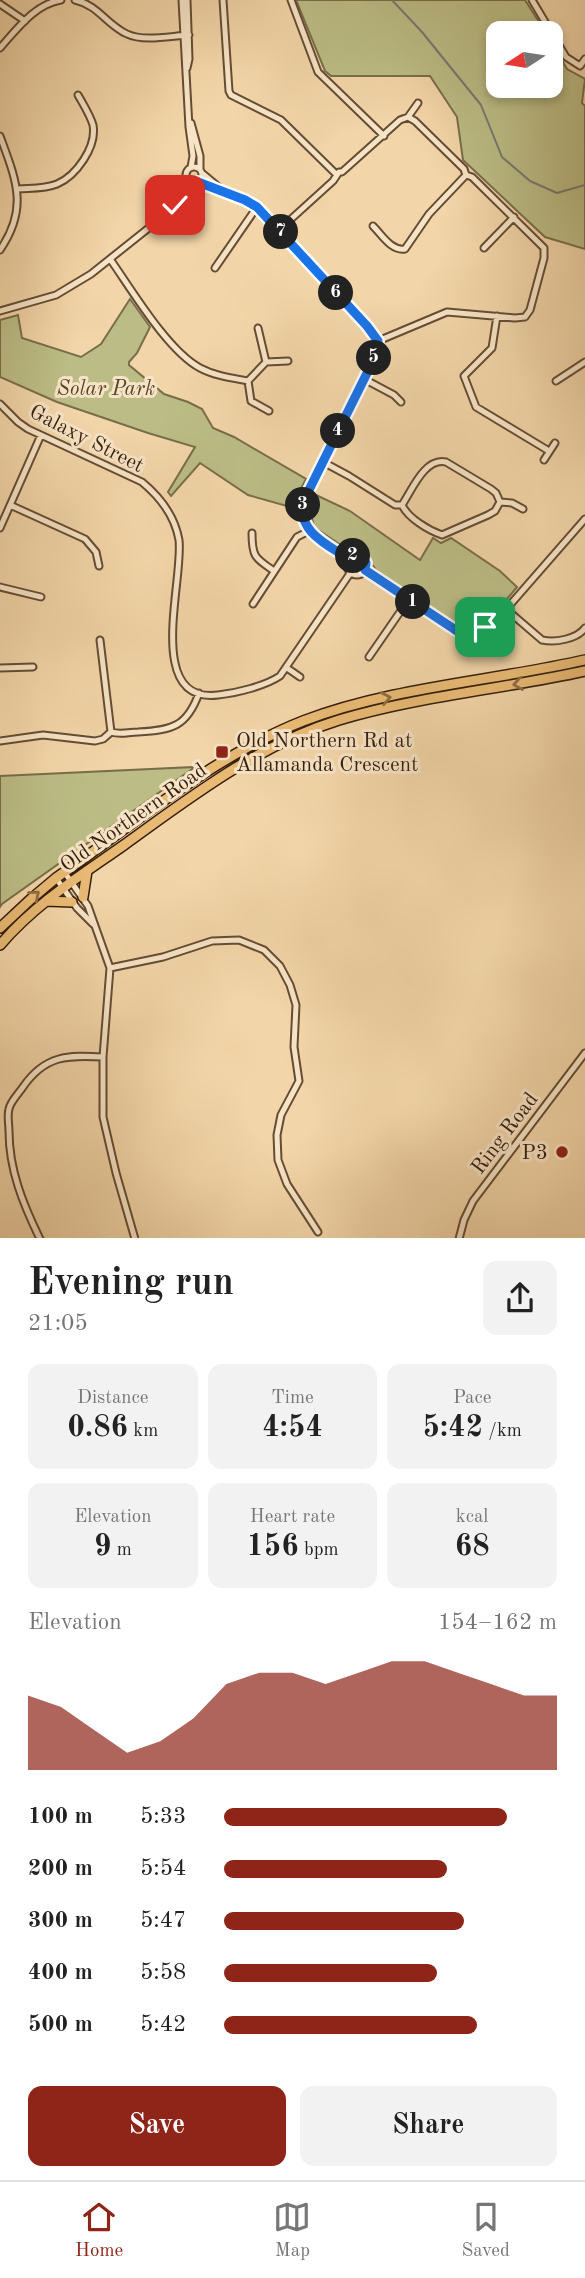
<!DOCTYPE html>
<meta charset="utf-8">
<style>
:root{--surface:#fff;--page:#f2f2f2;--text:#222;--muted:#767676;--line:#e0e0e0;--accent:#8f2418}
body{margin:0;font-family:"Old Standard TT",serif;background:var(--page);color:var(--text);height:100vh;display:flex;flex-direction:column;font-size:26px;white-space:nowrap}
*{box-sizing:border-box;margin:0}
p{font-size:23px;color:var(--muted)}
.icon{flex:none;width:38px;height:38px;fill:none;stroke:currentColor;stroke-width:2;stroke-linecap:round;stroke-linejoin:round}
.map{position:relative;height:1238px;overflow:hidden}
.drawer{display:flex;flex-direction:column;background:var(--surface);flex:1}
.drawer>*{flex:none}
.needle{width:46px;rotate:258deg}
.fabs{position:absolute;left:486px;top:21px;display:grid;gap:14px}
.fabs a{display:grid;place-items:center;width:77px;height:77px;border-radius:14px;background:var(--surface);box-shadow:0 4px 10px #0003;font-size:35px}
.pin{position:absolute;display:grid;place-items:center;width:60px;height:60px;color:#fff;margin:-30px;border-radius:14px;box-shadow:0 4px 10px #0006}
.km{position:absolute;width:35px;height:35px;margin:-18px;border-radius:50%;background:#222;color:#fff;font-size:19px;line-height:35px;text-align:center}
.round{display:grid;place-items:center;flex:none;width:74px;height:74px;border-radius:14px;background:var(--page)}
.summary{display:flex;align-items:center;justify-content:space-between;height:119px;padding:0 28px}
h1{font-size:38px;font-weight:700;line-height:52px}
.stats{display:grid;grid-template-columns:repeat(3,1fr);gap:10px;height:119px;padding:7px 28px}
.stats div{display:grid;align-content:center;border-radius:14px;background:var(--page);text-align:center}
.stats b{font-size:30px;font-weight:700}
.stats small{font-size:19px;font-weight:400}
.stats p{font-size:19px}
.chart{height:196px;padding:14px 28px}
.chart p{display:flex;justify-content:space-between}
.chart svg{width:100%;height:126px;margin-top:7px;fill:var(--accent);opacity:.7}
.button{display:flex;gap:14px;margin-top:auto;padding:14px 28px}
.button a{flex:1;height:80px;border-radius:14px;background:var(--accent);color:#fff;font-size:28px;font-weight:700;line-height:80px;text-align:center}
.button a+a{background:var(--page);color:var(--text)}
ul{padding:0 28px;list-style:none;font-size:23px}
li{display:grid;grid-template-columns:112px 84px 1fr;align-items:center;height:52px}
li i{height:18px;border-radius:9px;background:var(--accent)}
.tabs{display:flex;justify-content:space-around;align-items:center;height:98px;border-top:2px solid var(--line);background:var(--surface);font-size:19px;color:var(--muted)}
.tabs a{display:grid;justify-items:center;gap:4px}
.tabs .selected{color:var(--accent)}
.map>svg:first-child{display:block}
.green{fill:#bcbd86;stroke:#796e4a;stroke-width:2}
.lines{fill:none;stroke-linecap:round;stroke-linejoin:round}
.stream{stroke:#777972;stroke-width:2}
.minor-casing{stroke:#654c34;stroke-width:9}
.trunk-casing{stroke:#361f0e;stroke-width:12}
.minor{stroke:#f7e4c6;stroke-width:5}
.trunk{stroke:#e9ba74;stroke-width:9}
.oneway{stroke:#906c41}
.route-casing{stroke:#fff;stroke-width:14}
.route{stroke:#1a73e8;stroke-width:9}
.poi-dot{fill:#8f2418;stroke:#f7e4c6;stroke-width:2.5}
.labels{text-anchor:middle;stroke-width:6;stroke-linejoin:round;paint-order:stroke}
.park-label{font-size:21px;font-style:italic;fill:#58462c;stroke:#f7e4c6}
.street-label{font-size:21px;fill:#361f0e;stroke:#f7e4c6}
.poi-label{font-size:21px;fill:#361f0e;stroke:#f7e4c6;text-anchor:start}
</style>
<div class="map">
<svg width="585" height="1239" viewBox="0 0 585 1239">
<rect width="100%" height="100%" fill="#f2d5a8"/>
<filter id="stains"><feTurbulence type="fractalNoise" baseFrequency=".00286" numOctaves="4"/><feColorMatrix values="0 0 0 0 .2 0 0 0 0 .09 0 0 0 0 .02 0 0 0 .5 -.17"/></filter>
<radialGradient id="worn" r=".72"><stop offset=".6" stop-color="#630" stop-opacity="0"/><stop offset="1" stop-color="#630" stop-opacity=".3"/></radialGradient>
<!-- green -->
<path class="green" d="M296 0H525L546 33H499V86H551V42L567 69 585 79 582 103 585 106V249L545 237 463 160 457 117 430 76H331L325 71Z
M130 299 150 327 137 353 129 362V365L164 394 188 402 202 409 213 428 234 437 306 479 296 498 294 508 248 495 200 463 171 496 168 492 195 447 148 433 57 402 0 377V320L18 315 22 338 81 357 101 344Z
M316 495 350 511 420 560 433 538 441 543 451 538 500 571 517 587C500 607 483 633 453 622L377 571 361 550 345 548 314 527 310 509Z
M195 767 2 904 0 907V776Z"/>
<g class="lines">
<!-- stream -->
<path class="stream" d="M392 0 422 32 481 105 502 157 530 181 557 193 585 185"/>
<!-- minor casing -->
<g class="minor-casing">
<path id="minor" d="M75 0C98 5 107 25 127 34 144 42 170 36 189 35
M182 0 189 127 193 156 191 167
M187 0 189 59 187 68
M223 0 229 91 231 95 281 120 337 175
M291 0 318 72 384 136
M532 0 566 57 580 66 585 59
M0 4 25 21
M0 48C17 29 35 4 61 0
M408 117 418 103
M191 123 200 156V169
M0 136C16 180 29 208 0 250
M186 175a8 8 0 1 1 16 0a8 8 0 1 1-16 0Z
M203 174 221 189
M198 182 245 200 257 207 367 326 378 341 377 353 303 506 309 531 349 559
M18 189C31 188 45 189 57 184 76 176 97 147 93 125 90 115 83 104 78 95
M174 202 187 179
M373 226C382 235 391 251 405 249L429 214 466 175
M279 230 333 181 339 172H342L400 120 408 117 415 121 464 169 466 175 472 177 544 248V258L530 310 525 317 515 318 447 312 378 341
M484 248 514 217
M110 259C132 290 167 350 200 368 215 376 232 378 248 381
M215 268 257 207
M0 311 56 295 91 274 170 211 192 183
M497 316 492 348 464 376 476 407 549 451
M258 328 266 362
M364 379 394 395 401 402
M248 381 266 362 288 361
M248 381 251 401 269 411
M556 381 585 362
M0 404 18 422 28 429 142 482C160 497 175 517 179 540 184 580 144 704 218 695 237 693 265 686 280 676L351 572
M544 460 555 443
M323 462 349 476 395 505H402C408 518 428 530 442 535L488 515 495 511 500 502 496 493 491 489 446 462C425 457 412 490 402 505
M500 502 512 503 523 509
M10 505 85 539 96 552 99 566
M0 528 41 435
M252 533C252 557 255 558 274 571
M347 565a10 10 0 1 1 20 0a10 10 0 1 1-20 0Z
M365 570 449 627 461 632H467L495 622 585 519
M0 587 41 597
M253 604 297 537 309 531
M507 610 542 640C555 643 577 639 585 628
M100 640 111 732
M369 657 409 599
M0 668 33 667
M287 668 300 677
M0 741 43 735 95 741 103 739 111 732C121 735 128 732 138 732 172 730 187 727 199 693
M65 873 88 906 110 968 103 1057V1117L116 1173 135 1239
M56 878 77 908 93 924
M110 968 163 957 212 941 239 940 264 950 280 966 290 985 296 1005 294 1047 299 1081 281 1115 277 1135 278 1160 287 1184 318 1232
M40 1239C23 1204 9 1170 9 1131 9 1124 7 1116 9 1109 10 1102 19 1093 23 1087 45 1055 68 1055 103 1057
M459 1239 464 1220 473 1201 585 1053"/>
</g>
<!-- trunk casing -->
<g class="trunk-casing">
<path id="trunk" d="M83 897 87 871
M46 901 72 902
M0 928 31 899 56 878C136 823 212 757 303 721 392 687 493 681 585 660
M0 945C35 904 80 876 124 845 192 796 258 745 339 720 419 696 504 689 585 671"/>
</g>
<!-- minor -->
<use href="#minor" class="minor"/>
<!-- trunk -->
<use href="#trunk" class="trunk"/>
</g>
<!-- one-way arrows -->
<defs><path id="oneway-chevron" d="M-2-3.5L2.5 0L-2 3.5" fill="none" stroke-width="1.6" stroke-linecap="round" stroke-linejoin="round" transform="scale(1.75)"/></defs>
<g class="oneway">
<use href="#oneway-chevron" transform="translate(518 684) rotate(170)"/>
<use href="#oneway-chevron" transform="translate(386 698) rotate(-11)"/>
<use href="#oneway-chevron" transform="translate(35 895) rotate(-40)"/>
</g>
<g class="lines">
<!-- route casing -->
<g class="route-casing">
<path id="route" d="M175 205 192 183 198 182 245 200 257 207 367 326 378 341 377 353 304 500C295 531 328 545 349 559L355 555 362 557 366 563 365 570 457 631 467 632 485 627"/>
</g>
<!-- route -->
<use href="#route" class="route"/>
</g>
<!-- markers -->
<g class="poi-dot">
<rect x="215" y="745" width="14" height="14" rx="3.5"/>
<circle cx="562" cy="1152" r="7"/>
</g>
<g class="labels">
<!-- park labels -->
<g class="park-label">
<text x="106" y="395">Solar Park</text>
</g>
<!-- street labels -->
<g class="street-label">
<text transform="translate(87 438) rotate(27)" y="7">Galaxy Street</text>
<text transform="translate(133 817) rotate(-35)" y="7">Old Northern Road</text>
<text transform="translate(504 1133) rotate(-53)" y="7">Ring Road</text>
</g>
<!-- poi labels -->
<g class="poi-label">
<text x="236" y="747">Old Northern Rd at<tspan x="236" dy="24">Allamanda Crescent</tspan></text>
<text x="548" y="1159" text-anchor="end">P3</text>
</g>
</g>
<rect width="100%" height="100%" filter="url(#stains)"/>
<rect width="100%" height="100%" fill="url(#worn)"/>
</svg>
<div class="fabs">
<a><svg class="needle" viewBox="-14 -14 28 28"><path d="M0-13l5 13h-10z" fill="#e53935"/><path d="M0 13l5-13h-10z" fill="#767676"/></svg></a>
</div>
<div class="pin" style="left:485px;top:627px;background:#1e9e55"><svg class="icon" aria-label="arrive" viewBox="0 0 24 24"><path d="M6 21V4h12l-3 4 3 4H6"/></svg></div>
<div class="pin" style="left:175px;top:205px;background:#d93025"><svg class="icon" aria-label="check" viewBox="0 0 24 24"><path d="M5 12l5 5 9-10"/></svg></div>
<b class="km" style="left:413px;top:602px">1</b>
<b class="km" style="left:353px;top:556px">2</b>
<b class="km" style="left:303px;top:505px">3</b>
<b class="km" style="left:338px;top:431px">4</b>
<b class="km" style="left:374px;top:358px">5</b>
<b class="km" style="left:336px;top:293px">6</b>
<b class="km" style="left:281px;top:232px">7</b>
</div>
<section class="drawer">
<div class="summary"><div><h1>Evening run</h1><p>21:05</p></div><a class="round"><svg class="icon" aria-label="share" viewBox="0 0 24 24"><path d="M12 15V3M7 8l5-5 5 5M5 13v7h14v-7"/></svg></a></div>
<div class="stats">
<div><p>Distance</p><b>0.86<small> km</small></b></div>
<div><p>Time</p><b>4:54</b></div>
<div><p>Pace</p><b>5:42<small> /km</small></b></div>
</div>
<div class="stats">
<div><p>Elevation</p><b>9<small> m</small></b></div>
<div><p>Heart rate</p><b>156<small> bpm</small></b></div>
<div><p>kcal</p><b>68</b></div>
</div>
<div class="chart"><p><span>Elevation</span>154–162 m</p>
<svg viewBox="0 0 160 44" preserveAspectRatio="none"><path d="M0 44V18L10 22L20 30L30 38L40 34L50 26L60 14L70 10L80 10L90 14L100 10L110 6L120 6L130 10L140 14L150 18L160 18V44z"/></svg>
</div>
<ul>
<li><b>100 m</b>5:33<i style="width:85%"></i></li>
<li><b>200 m</b>5:54<i style="width:67%"></i></li>
<li><b>300 m</b>5:47<i style="width:72%"></i></li>
<li><b>400 m</b>5:58<i style="width:64%"></i></li>
<li><b>500 m</b>5:42<i style="width:76%"></i></li>
</ul>
<div class="button"><a>Save</a><a>Share</a></div>
</section>
<nav class="tabs">
<a class="selected"><svg class="icon" aria-label="home" viewBox="0 0 24 24"><path d="M3 11l9-7 9 7M6 9v11h12V9"/></svg>Home</a>
<a><svg class="icon" aria-label="map" viewBox="0 0 24 24"><path d="M3 6l6-2 6 2 6-2v14l-6 2-6-2-6 2zM9 4v14M15 6v14"/></svg>Map</a>
<a><svg class="icon" aria-label="saved" viewBox="0 0 24 24"><path d="M7 4h10v16l-5-4-5 4z"/></svg>Saved</a>
</nav>
